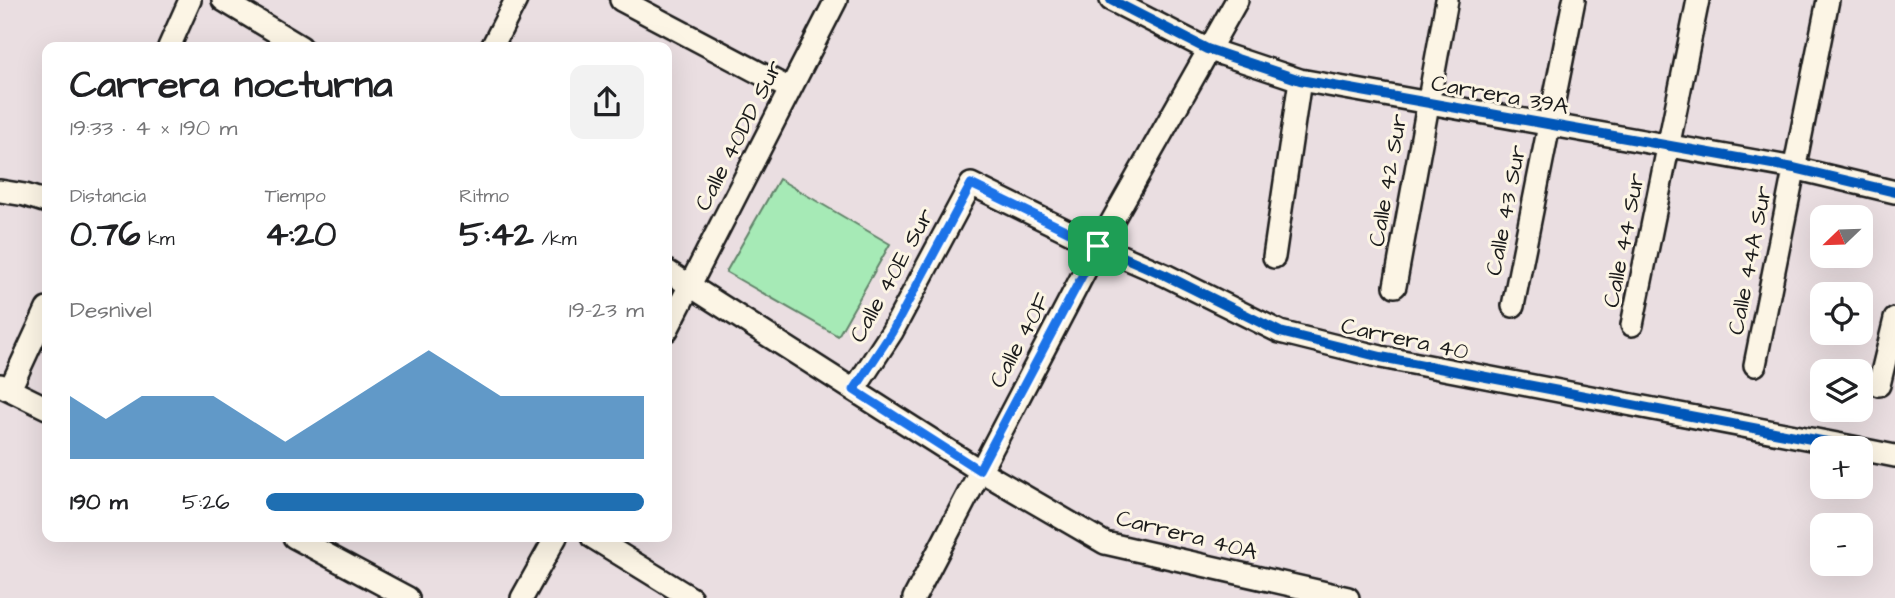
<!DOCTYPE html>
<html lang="es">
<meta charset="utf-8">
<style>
:root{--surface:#fff;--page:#f2f2f2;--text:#202124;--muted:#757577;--accent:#1f6fb2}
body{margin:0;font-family:"Architects Daughter",sans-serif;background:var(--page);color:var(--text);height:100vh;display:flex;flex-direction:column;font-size:26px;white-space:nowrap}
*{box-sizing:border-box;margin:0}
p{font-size:23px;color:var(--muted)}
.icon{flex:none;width:38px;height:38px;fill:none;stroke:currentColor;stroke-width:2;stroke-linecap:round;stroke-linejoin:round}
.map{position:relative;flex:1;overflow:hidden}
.drawer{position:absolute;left:42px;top:42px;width:630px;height:500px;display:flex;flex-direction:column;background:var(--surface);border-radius:14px;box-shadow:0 7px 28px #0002}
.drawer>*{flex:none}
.needle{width:46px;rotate:247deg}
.controls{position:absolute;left:1810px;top:205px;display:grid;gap:14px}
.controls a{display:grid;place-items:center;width:63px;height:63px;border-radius:14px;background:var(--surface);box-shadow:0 7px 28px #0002;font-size:35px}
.pin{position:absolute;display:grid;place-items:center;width:60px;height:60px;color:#fff;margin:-30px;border-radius:14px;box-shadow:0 4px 10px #0006}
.round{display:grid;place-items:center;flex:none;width:74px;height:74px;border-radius:14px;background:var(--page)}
.summary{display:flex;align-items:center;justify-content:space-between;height:119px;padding:0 28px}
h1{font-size:38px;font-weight:700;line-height:52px}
.figures{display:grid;grid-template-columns:repeat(3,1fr);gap:10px;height:119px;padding:7px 28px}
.figures div{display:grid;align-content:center}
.figures b{font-size:35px;font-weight:700}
.figures small{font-size:19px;font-weight:400}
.figures p{font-size:19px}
.chart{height:196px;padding:14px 28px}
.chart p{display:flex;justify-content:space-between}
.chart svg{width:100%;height:126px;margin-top:7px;fill:var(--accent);opacity:.7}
ul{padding:0 28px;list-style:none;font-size:23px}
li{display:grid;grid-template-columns:112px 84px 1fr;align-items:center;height:52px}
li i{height:18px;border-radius:9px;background:var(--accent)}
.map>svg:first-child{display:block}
.green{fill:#a6eab6;stroke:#618369;stroke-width:2}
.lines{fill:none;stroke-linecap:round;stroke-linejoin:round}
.street-casing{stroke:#1c1c1c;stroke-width:26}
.street{stroke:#fcf5e5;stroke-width:21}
.cycleway-casing{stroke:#fcf5e5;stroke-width:15}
.cycleway{stroke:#0057b8;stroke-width:10}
.route-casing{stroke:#fff;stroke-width:14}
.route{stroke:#1a73e8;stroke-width:9}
.labels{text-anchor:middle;stroke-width:6;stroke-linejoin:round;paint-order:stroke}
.street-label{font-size:23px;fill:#1c1c1c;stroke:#fcf5e5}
</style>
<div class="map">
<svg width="1895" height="598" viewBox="0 0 1895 598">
<rect width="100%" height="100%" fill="#eadee1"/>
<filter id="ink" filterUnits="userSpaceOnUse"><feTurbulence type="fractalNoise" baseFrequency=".0143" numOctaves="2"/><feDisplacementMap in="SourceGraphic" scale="14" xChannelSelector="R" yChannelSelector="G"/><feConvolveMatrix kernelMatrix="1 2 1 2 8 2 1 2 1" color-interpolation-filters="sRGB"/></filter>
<g filter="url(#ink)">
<!-- green -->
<path class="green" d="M779 179 890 244 838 336 726 272Z"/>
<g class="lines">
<!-- street casing -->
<g class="street-casing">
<path id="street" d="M223 0 301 47
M621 0 790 89
M1111 0 1207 49 1300 80 1794 168 1895 192
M169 47 190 0
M492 47 516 0
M0 191 25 195 47 202
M1274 257 1300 80
M667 271 979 470 1105 543 1348 598
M1395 286 1447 0
M1513 306 1574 0
M1632 325 1698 0
M667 330 836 0
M1755 365 1828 0
M0 385 47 408
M1879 385 1895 319
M10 389 47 309
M854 390 892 332 971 184 1098 246 1165 275 1280 332 1381 357 1858 448
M1860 449 1895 456
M294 537 408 598
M592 537 691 598
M522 598 556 537
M914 598 1098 246 1237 0"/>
</g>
<!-- street -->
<use href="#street" class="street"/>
<!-- cycleway casing -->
<g class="cycleway-casing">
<path id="cycleway" d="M1111 0 1207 49 1300 80 1794 168 1895 192
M854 390 892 332 971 184 1098 246 1165 275 1280 332 1381 357 1858 448"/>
</g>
<!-- cycleway -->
<use href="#cycleway" class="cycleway"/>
</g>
</g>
<g class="lines" filter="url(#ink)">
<!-- route casing -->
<g class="route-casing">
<path id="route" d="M971 184 1098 246 979 470 854 390 892 332Z"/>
</g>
<!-- route -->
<use href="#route" class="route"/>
</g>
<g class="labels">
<!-- street labels -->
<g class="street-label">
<text transform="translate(1500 94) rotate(10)" y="8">Carrera 39A</text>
<text transform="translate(738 135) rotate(-63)" y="8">Calle 40DD Sur</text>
<text transform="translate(1387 180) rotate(-80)" y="8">Calle 42 Sur</text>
<text transform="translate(1505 210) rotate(-79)" y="8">Calle 43 Sur</text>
<text transform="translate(1623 240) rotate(-79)" y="8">Calle 44 Sur</text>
<text transform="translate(1749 260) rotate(-79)" y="8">Calle 44A Sur</text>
<text transform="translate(891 275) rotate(-61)" y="8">Calle 40E Sur</text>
<text transform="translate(1405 338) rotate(12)" y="8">Carrera 40</text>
<text transform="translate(1019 340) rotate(-62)" y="8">Calle 40F</text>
<text transform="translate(1187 534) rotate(14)" y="8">Carrera 40A</text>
</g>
</g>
</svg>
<div class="controls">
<a><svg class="needle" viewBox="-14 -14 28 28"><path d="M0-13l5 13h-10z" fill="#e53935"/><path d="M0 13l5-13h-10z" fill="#757577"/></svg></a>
<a><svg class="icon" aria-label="locate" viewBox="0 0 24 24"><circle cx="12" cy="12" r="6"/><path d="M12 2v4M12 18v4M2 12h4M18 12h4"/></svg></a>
<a><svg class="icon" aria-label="layers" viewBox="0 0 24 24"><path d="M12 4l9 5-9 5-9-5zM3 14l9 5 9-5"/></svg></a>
<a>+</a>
<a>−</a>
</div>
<div class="pin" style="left:1098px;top:246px;background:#1e9e55"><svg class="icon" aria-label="arrive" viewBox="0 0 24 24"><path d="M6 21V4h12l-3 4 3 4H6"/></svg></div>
<section class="drawer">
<div class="summary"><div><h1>Carrera nocturna</h1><p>19:33 · 4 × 190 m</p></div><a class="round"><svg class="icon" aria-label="share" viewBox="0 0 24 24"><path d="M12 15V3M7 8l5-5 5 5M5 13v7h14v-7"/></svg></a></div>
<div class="figures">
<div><p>Distancia</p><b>0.76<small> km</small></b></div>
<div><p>Tiempo</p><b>4:20</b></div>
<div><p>Ritmo</p><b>5:42<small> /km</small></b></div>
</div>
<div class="chart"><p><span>Desnivel</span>19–23 m</p>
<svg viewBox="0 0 160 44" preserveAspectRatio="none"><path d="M0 44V22L10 30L20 22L30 22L40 22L50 30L60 38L70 30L80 22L90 14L100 6L110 14L120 22L130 22L140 22L150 22L160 22V44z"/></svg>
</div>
<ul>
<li><b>190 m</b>5:26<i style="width:100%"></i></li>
</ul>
</section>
</div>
